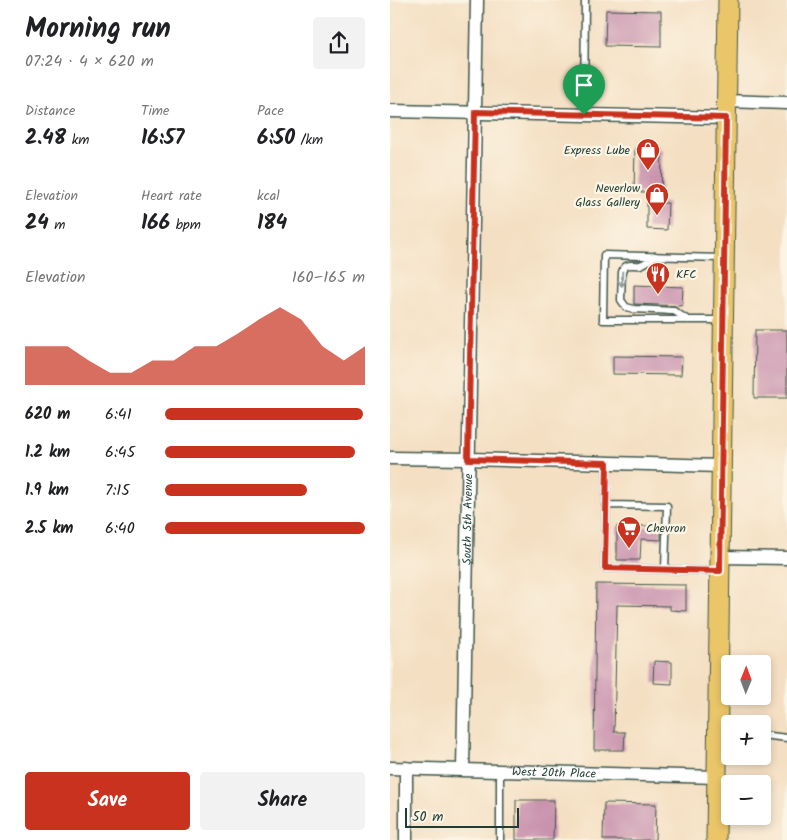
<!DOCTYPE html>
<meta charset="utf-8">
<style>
:root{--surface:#fff;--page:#f2f2f2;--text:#202124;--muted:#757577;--accent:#c8321e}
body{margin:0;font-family:Kalam,sans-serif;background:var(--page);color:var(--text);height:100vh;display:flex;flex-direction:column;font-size:19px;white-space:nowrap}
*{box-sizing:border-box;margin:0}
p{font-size:16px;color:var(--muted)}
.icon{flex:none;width:28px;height:28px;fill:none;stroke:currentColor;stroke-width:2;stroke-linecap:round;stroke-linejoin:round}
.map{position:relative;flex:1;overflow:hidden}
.sheet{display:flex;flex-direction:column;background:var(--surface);width:390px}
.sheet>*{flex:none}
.needle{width:32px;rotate:1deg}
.buttons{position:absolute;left:331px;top:655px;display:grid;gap:10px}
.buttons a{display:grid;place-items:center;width:50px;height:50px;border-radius:5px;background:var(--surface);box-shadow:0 2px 8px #0003;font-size:25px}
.scale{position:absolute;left:15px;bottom:12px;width:114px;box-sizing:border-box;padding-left:5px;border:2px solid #1f3d34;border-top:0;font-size:14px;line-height:18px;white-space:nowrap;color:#1f3d34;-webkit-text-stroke:4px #fcf5e5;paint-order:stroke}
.pin{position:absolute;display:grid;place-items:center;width:42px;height:42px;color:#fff;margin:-51px -21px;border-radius:50% 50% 50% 0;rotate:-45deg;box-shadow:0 0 5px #0007}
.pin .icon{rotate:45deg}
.round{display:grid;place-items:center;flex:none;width:52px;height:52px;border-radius:5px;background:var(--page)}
.headline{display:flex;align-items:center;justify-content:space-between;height:85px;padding:0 25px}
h1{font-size:28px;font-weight:800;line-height:38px}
.metrics{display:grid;grid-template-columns:repeat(3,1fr);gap:8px;height:85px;padding:5px 25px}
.metrics div{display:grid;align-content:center}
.metrics b{font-size:21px;font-weight:800}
.metrics small{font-size:14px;font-weight:400}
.metrics p{font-size:14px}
.chart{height:140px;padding:10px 25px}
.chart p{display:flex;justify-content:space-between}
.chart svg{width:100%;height:90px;margin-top:5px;fill:var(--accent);opacity:.7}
.action{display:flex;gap:10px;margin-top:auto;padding:10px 25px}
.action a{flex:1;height:58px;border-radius:5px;background:var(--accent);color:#fff;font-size:20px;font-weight:800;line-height:58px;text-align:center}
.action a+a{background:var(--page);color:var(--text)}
ul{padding:0 25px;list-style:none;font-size:16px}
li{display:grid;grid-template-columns:80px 60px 1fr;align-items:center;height:38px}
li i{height:12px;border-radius:6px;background:var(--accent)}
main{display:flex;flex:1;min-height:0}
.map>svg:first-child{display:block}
.building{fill:#c993ae}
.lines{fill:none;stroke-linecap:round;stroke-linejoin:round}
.service-casing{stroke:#3f5549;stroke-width:9}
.minor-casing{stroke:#3f5549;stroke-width:15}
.primary-casing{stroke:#3f5549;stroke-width:21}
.service{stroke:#fff;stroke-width:6}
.minor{stroke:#fff;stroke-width:12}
.primary{stroke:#ebc669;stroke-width:19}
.oneway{stroke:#8f9e9a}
.route-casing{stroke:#fff;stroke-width:10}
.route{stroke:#c8321e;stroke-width:6}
.labels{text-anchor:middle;stroke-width:4.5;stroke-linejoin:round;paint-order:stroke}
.poi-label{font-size:12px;fill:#1f3d34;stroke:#fcf5e5;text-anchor:end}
.street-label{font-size:12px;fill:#1f3d34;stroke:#fcf5e5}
</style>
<main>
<section class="sheet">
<div class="headline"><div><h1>Morning run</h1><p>07:24 · 4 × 620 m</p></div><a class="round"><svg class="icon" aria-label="share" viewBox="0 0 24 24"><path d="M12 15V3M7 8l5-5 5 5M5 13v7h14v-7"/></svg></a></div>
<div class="metrics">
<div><p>Distance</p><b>2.48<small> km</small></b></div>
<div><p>Time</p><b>16:57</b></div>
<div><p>Pace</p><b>6:50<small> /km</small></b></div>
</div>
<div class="metrics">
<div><p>Elevation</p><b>24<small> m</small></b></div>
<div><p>Heart rate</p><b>166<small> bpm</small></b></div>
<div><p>kcal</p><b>184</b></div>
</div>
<div class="chart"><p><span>Elevation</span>160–165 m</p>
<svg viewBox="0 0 160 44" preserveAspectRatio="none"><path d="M0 44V25L10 25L20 25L30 32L40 38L50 38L60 32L70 32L80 25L90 25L100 19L110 12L120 6L130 12L140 25L150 32L160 25V44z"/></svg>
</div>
<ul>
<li><b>620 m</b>6:41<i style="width:99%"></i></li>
<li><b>1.2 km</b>6:45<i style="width:95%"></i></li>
<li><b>1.9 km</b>7:15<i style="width:71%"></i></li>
<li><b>2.5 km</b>6:40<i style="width:100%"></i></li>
</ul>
<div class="action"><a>Save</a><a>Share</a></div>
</section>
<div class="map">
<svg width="397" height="840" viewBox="0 0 397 840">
<rect width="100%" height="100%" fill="#fcf5e5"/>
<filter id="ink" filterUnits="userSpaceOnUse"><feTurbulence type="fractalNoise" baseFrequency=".02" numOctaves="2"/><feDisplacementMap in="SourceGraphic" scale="10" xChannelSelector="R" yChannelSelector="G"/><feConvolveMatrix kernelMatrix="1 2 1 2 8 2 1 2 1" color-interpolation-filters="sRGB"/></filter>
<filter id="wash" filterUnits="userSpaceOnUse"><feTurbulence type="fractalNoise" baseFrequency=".0096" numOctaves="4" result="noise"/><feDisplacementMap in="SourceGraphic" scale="20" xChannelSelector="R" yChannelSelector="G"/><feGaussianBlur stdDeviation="1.12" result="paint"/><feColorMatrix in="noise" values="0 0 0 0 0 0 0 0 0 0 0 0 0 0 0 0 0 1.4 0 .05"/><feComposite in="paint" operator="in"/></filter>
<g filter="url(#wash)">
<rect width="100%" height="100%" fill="#f4dfc2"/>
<g id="blocks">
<!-- building -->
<path class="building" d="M216 10 271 11V47L215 46Z
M245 148 272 149 271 203H278L277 230 257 229V192H244Z
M244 285 293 287 292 306 244 304Z
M365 330H397V398H364Z
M223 356 292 357 291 375 223 374Z
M227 526H271V540L251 539 250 560H227Z
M206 584 296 585V611L280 610V606L227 605 224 732H235L234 750H204Z
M264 661 282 662V684L263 683Z
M126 800H164L163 840H126Z
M214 803 266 804 265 840H213Z"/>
</g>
</g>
<g filter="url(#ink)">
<use href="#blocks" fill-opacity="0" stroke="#3f5549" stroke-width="1"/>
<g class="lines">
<!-- service casing -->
<g class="service-casing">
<path id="service" d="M194 115 195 0
M265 256C261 259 255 264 250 265 242 266 235 262 232 272L231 300 236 307 244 309 284 311 298 320
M331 320H213L214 255 332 258
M217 463 215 568 328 571
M216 505 277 506 275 569
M372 735 397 738
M110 840V770"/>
</g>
<!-- minor casing -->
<g class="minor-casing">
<g id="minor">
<path d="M336 101 397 103"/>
<path d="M0 111 336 118"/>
<path d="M0 458 78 459 331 466"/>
<path d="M330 557 397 558"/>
<path id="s1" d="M0 768 327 777"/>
<path id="s2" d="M73 769 87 0"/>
<path d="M16 840V768"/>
</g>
</g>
<!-- primary casing -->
<g class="primary-casing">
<path id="primary" d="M326 840 338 0"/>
</g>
<!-- service -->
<use href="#service" class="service"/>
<!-- minor -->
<use href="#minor" class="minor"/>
<!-- primary -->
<use href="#primary" class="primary"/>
</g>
<!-- one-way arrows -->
<defs><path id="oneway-shaft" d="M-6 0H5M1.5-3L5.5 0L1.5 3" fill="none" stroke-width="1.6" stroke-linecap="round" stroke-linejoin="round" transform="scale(1.25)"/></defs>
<use class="oneway" href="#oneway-shaft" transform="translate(232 279) rotate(92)"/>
</g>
<g class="lines" filter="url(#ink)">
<!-- route casing -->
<g class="route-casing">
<path id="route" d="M85 112 336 118 330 571 215 568 217 463 78 459Z"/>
</g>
<!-- route -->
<use href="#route" class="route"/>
</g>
<!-- icons -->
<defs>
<g id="shop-pin" transform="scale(1.25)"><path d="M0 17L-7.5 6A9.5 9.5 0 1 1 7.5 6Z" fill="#c8321e" stroke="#fcf5e5"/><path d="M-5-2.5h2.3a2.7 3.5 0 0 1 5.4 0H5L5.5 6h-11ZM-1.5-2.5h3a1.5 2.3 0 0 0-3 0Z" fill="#fff"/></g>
<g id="restaurant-pin" transform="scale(1.25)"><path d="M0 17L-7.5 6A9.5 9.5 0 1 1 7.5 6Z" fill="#c8321e" stroke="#fcf5e5"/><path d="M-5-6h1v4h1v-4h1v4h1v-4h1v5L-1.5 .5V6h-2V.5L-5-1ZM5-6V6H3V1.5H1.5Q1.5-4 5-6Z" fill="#fff"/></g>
<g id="supermarket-pin" transform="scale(1.25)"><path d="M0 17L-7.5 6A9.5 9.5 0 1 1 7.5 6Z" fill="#c8321e" stroke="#fcf5e5"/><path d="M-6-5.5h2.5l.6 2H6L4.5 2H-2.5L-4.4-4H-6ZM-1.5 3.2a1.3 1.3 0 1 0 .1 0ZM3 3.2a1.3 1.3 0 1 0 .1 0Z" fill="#fff"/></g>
</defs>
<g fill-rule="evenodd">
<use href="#shop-pin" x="258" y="150"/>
<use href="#shop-pin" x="267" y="195"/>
<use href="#restaurant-pin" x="268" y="274"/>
<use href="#supermarket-pin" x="239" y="528"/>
</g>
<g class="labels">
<!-- poi labels -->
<g class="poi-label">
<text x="240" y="154">Express Lube</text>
<text x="250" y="192">Neverlow<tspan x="250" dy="14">Glass Gallery</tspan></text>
<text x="286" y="278" text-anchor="start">KFC</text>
<text x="256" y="532" text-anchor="start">Chevron</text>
</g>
<!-- street labels -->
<g class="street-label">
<text dy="4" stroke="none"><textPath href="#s2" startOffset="250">South 5th Avenue</textPath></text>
<text dy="4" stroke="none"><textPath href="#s1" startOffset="164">West 20th Place</textPath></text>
</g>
</g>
</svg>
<div class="buttons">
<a><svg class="needle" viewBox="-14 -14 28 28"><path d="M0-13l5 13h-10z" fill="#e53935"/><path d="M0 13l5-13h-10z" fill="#757577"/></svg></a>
<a>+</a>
<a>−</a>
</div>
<div class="scale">50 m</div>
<div class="pin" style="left:194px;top:115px;background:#1e9e55"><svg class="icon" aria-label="arrive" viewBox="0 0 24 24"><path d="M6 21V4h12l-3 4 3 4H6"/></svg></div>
</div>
</main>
